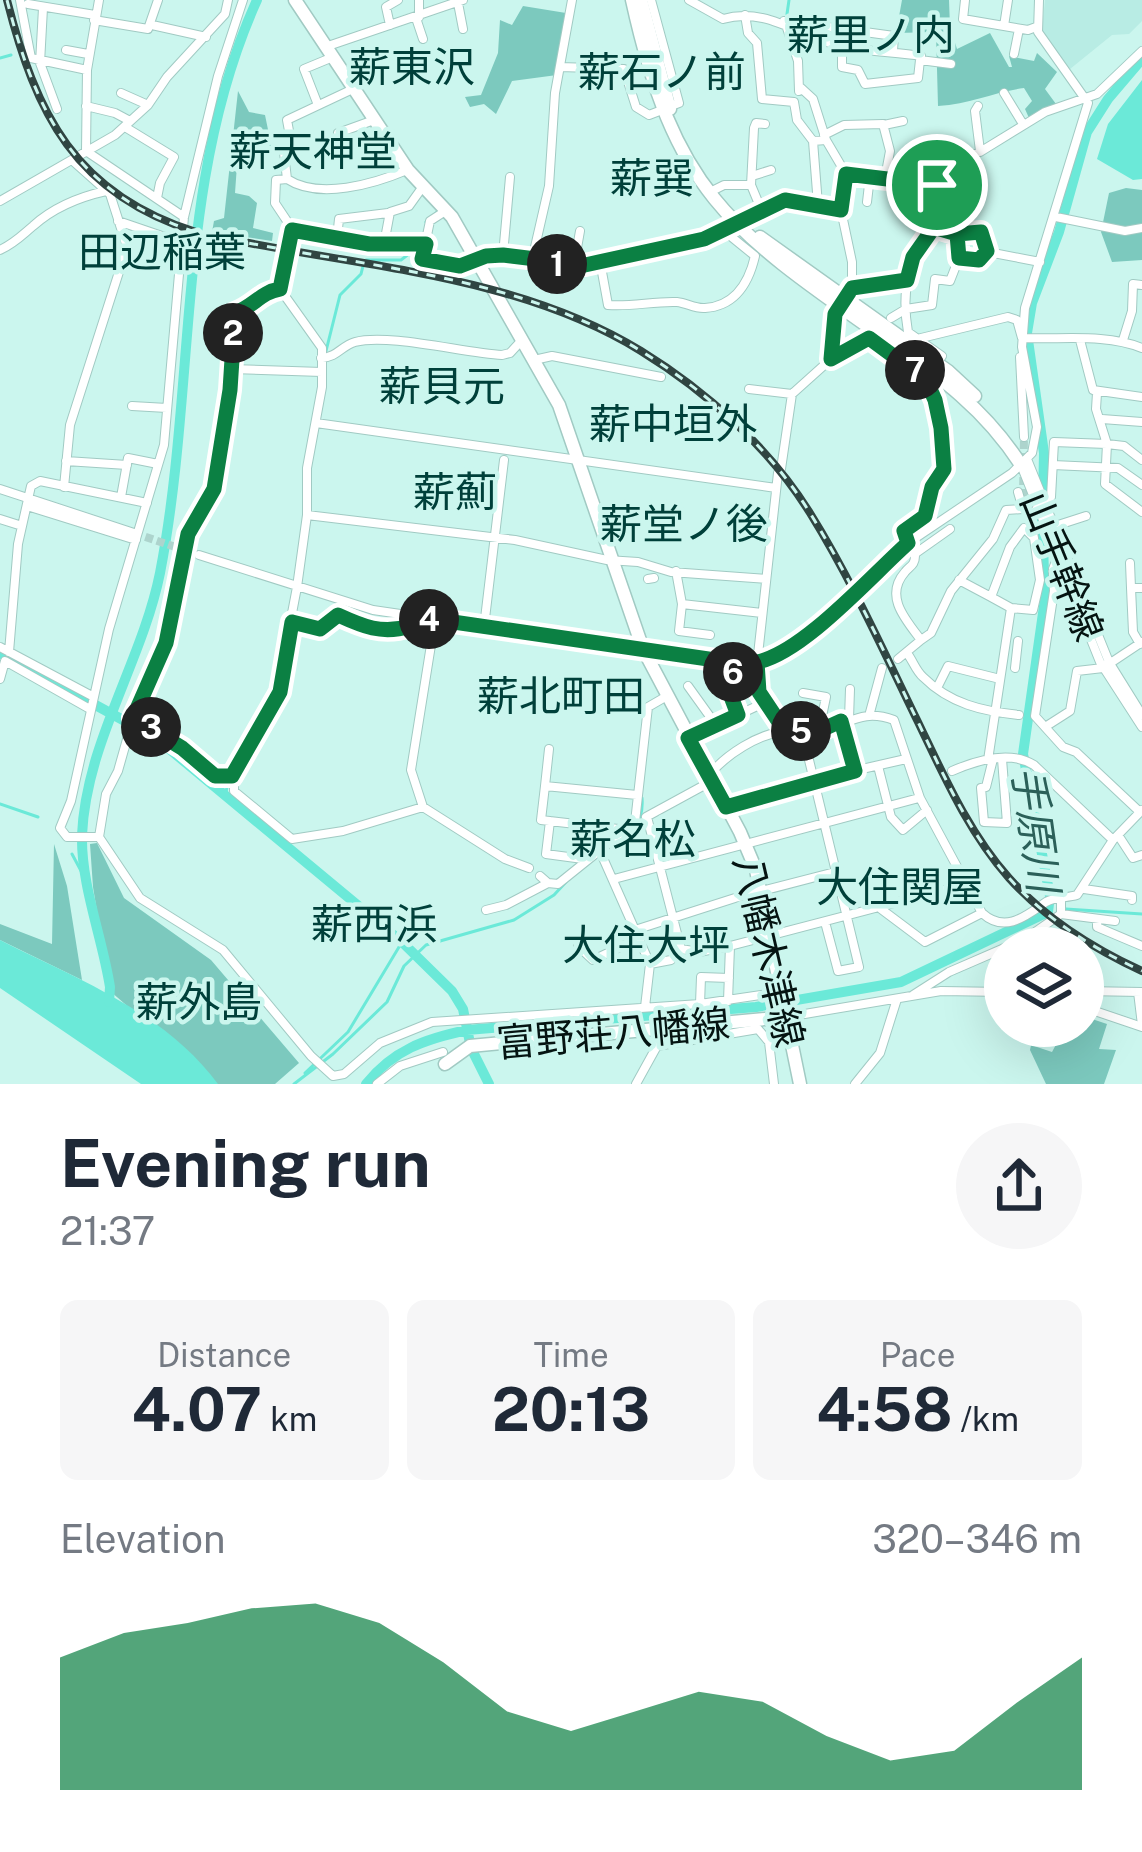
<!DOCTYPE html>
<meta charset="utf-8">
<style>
:root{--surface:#fff;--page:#f6f6f7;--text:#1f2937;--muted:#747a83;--accent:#0b8043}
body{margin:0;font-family:"Public Sans","Noto Sans JP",sans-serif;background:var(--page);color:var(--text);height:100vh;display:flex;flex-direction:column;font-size:45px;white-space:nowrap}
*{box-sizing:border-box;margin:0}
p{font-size:39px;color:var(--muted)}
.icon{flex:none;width:66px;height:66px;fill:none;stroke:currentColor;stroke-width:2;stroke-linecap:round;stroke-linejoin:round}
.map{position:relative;height:1084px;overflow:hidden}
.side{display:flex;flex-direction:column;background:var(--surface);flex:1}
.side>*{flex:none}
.tools{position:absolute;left:984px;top:927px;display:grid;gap:24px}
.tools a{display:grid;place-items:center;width:120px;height:120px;border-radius:50%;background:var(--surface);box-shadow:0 12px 48px #0002;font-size:60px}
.pin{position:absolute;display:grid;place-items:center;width:102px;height:102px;color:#fff;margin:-51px;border:6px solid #fff;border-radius:50%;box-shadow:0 3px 12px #0007}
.km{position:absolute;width:60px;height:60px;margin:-30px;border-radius:50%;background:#222;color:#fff;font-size:33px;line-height:60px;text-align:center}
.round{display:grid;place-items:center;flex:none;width:126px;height:126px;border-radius:63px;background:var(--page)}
.headline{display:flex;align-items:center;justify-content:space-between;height:204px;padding:0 60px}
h1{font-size:66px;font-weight:700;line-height:90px}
.figures{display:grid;grid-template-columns:repeat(3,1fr);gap:18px;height:204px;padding:12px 60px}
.figures div{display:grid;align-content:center;border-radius:18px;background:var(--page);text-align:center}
.figures b{font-size:60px;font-weight:700}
.figures small{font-size:33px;font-weight:400}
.figures p{font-size:33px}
.chart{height:336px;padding:24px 60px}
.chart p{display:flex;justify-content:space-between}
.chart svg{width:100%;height:216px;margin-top:12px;fill:var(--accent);opacity:.7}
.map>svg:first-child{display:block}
.built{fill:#b8ece4}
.green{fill:#7cc9be}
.water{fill:#6be9d8}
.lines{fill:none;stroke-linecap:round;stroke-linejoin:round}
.stream{stroke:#6be9d8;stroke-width:3}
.river{stroke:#6be9d8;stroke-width:10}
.minor-tunnel{stroke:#add4cd;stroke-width:8;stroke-dasharray:8 4;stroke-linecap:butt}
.minor-casing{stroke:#a1cac3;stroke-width:10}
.major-casing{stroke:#a1cac3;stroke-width:15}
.minor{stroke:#fff;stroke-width:8}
.major{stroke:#fff;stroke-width:12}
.rail-casing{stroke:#304542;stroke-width:8}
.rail{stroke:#cbf6ee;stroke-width:3;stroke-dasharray:9;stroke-linecap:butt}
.route-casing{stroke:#fff;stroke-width:24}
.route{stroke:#0b8043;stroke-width:15}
.labels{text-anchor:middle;stroke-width:9;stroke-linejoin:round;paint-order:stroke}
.street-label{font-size:39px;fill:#051412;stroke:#cbf6ee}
.neighbourhood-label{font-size:42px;fill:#00403a;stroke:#cbf6ee}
.water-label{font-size:42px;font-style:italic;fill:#2b6059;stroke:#cbf6ee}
</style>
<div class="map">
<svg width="1142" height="1084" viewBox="0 0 1142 1084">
<rect width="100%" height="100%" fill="#cbf6ee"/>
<!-- built -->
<path class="built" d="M1045 0H1142V21L1129 34 1112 35 1070 69 1042 31Z"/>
<!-- green -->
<path class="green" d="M902 0H949L950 27 957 49 990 33 1009 67H1012L1009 56 1034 61 1037 53 1057 72 1045 89 1056 104 1029 118 1025 109 1032 101 1024 88C994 92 971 104 938 106L936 32 896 33Z
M523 6 566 13 557 75 512 81 496 114 484 104 470 107 465 97 481 95 498 53 500 20 512 25Z
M238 91 249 112 265 115 273 154 237 165 235 193 249 196 257 203 253 228 273 233 272 241 212 232 214 221 224 218Z
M1126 188 1142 190V260L1112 262 1101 232 1109 193Z
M97 843 124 898 211 960 299 1063 275 1084H217L110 991 93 887 90 844Z
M54 844 67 886 82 980 0 940V924L52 944Z
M1083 1016 1107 1024 1099 1049 1116 1050 1104 1084H1046L1030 1050 1031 1045 1052 1052 1066 1026H1083Z"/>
<!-- water -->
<path class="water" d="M1142 80V179L1133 180 1097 159 1108 124Z
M0 940C77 979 165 1012 218 1084H141L0 988Z"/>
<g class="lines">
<!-- stream -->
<path class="stream" d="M787 14 789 0
M0 58 11 55
M426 222 437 212
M363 264 366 260H401L414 250
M325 355 340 295 361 274 363 266
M286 665 294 628
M226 793 228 780
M0 804 38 817
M611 846C632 834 644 823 642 798
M72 854 87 882
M1066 909 1142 914
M305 1073 348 1032 402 942
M294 1084 333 1054 387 1002 404 966 426 945 514 920 554 895 566 882"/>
<!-- river -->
<path class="river" d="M1043 500 1044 453 1027 333 1032 303 1059 232 1087 132 1108 99 1142 59
M0 653 156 738 402 942 452 991 463 1009 471 1048 489 1084
M109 1002 110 987C102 936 81 886 82 835 86 743 142 662 160 573 197 382 175 181 257 0
M366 1084C393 1050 425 1039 467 1030L756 1007 901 982 1048 912 1050 896 1023 754 1045 599 1042 519"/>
<!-- minor-tunnel -->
<path class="minor-tunnel" d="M1023 497 1024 437
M134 533 199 555"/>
<!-- minor casing -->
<g class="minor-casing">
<path id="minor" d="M20 0 31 58 87 70
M99 0 87 70 86 151 184 217
M651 0 679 103 671 106
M689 0 723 19C760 8 790 29 824 41 853 52 890 51 921 56L920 60
M965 0 963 19 1004 26
M1008 0 1004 26 1028 30 1036 27
M458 3 463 29
M28 4 95 15
M43 8 40 63 57 109
M745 15 748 33 757 43 762 99 794 102 797 120 813 141 826 140
M419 17V0
M416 18 423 39
M94 20 148 29 158 0
M784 21 894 36 893 51
M152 25 206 37
M390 25 386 7 398 0
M786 25 798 61 799 91
M842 44V67L858 70 865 84 918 78 920 60 951 64
M328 46 463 0
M66 50 88 54
M1014 54 1019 29
M560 67 624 69 636 107 649 115 662 110
M801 88 813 99 826 140 846 174 841 210 852 262V288L835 314 831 359
M121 93 148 105
M1004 93 1023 124
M318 105 304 69 333 57
M86 106 115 113 130 121
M978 106 975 111 980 151
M884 125 903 121
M125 127 174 157 160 183 157 198
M824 135 844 125 883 124 890 151 885 178
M339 137 338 133 374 120
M813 141 818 205
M846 174 937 185
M752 176 771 170
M287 179 276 180 275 203 293 230 384 244 390 212 409 206 424 185
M287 179 284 153 292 147 287 120 355 88
M287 179C319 200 374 184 407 170
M751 185 754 128 756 123 765 124
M714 190 724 185H751L761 209
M0 201 115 135 148 105 167 77 225 14 228 0
M867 202 870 176
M447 210 430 221 422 259 460 267 486 256 503 255 585 265 704 239 785 200 841 210
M1056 217 1125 231 1142 228
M118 221 162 236 184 237
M293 230 280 289 322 348V387L307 468V515L297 587 279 681 283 683 234 769V791L292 839 343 831 423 807
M337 238 339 219 388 213
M384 244H426
M0 250C15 243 21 236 33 226 54 207 79 197 106 191
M503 255 510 177
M959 258 979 260 987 251
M532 260 549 186 555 93 572 0
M600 261 608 305C631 307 654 301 677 302 687 303 695 309 705 308 736 306 749 282 755 256L723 230
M574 265 580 231
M852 288 907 280
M891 318 906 309 932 305 935 279 950 281 959 258 957 234 981 232 988 252 1040 262
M917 339 1008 317 1017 320 1022 338C1061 340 1105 333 1142 348
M1080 340 1093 390 1142 397
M1123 340 1132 311 1133 284 1142 285
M1020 357 1024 437
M321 358C338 357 341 346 355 342 388 333 464 353 502 355L510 353 522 340
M940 359 942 356 908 332C902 298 905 244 940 226L937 185 943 184 947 161 980 152 1045 112 1097 94 1142 51
M534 360 552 356 661 377
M231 369 322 372
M749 389 792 394 831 359 869 339 925 380
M1097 393 1096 409 1107 444 1124 446 1142 460
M132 406 167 408
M1102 419 1142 422
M316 423 776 488
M1027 459 1109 662 1142 715
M66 461 127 465
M1021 465 1100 662 1142 727
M1053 465 1118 468 1142 485
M781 469 792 394
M778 473 756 673 759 692 785 730
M64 487 70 425 127 247 110 194 73 161
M0 489 134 533
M121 497 128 458 158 464
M1046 503 1051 497 1054 442 1107 444 1105 484 1142 512
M27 506 136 540
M307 515 515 540 607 560 638 562 671 572 766 579
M0 519 22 526
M1055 526 1086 516
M916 553 950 529
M199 555 373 610 729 662 764 660 788 650 908 543 1012 473 1032 453 1037 427 1022 347 1025 308 1088 103 1038 32 1039 0
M1058 556 1053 569 1054 591 1035 716 1063 747 1076 752 1140 812
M1130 563 1131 588
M676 571 682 604 679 631 710 635
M648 579 654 578
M959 580 991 597
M682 604 762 613
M1011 608 1033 610 1040 580 1034 538
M435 620 411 770 423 807 505 859 529 868
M292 622 320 629 338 615C362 626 383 635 410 626L412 617
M484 627 504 460
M921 640 931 633 951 591 993 539 1006 510 1023 509 1018 492
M1140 644 1133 632 1131 588H1142
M0 647 92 696
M9 652 18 544 31 486 40 481 147 503
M907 653C913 661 916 671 923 677 950 704 982 711 1019 715
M898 659 921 640C905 619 884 596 905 572 910 566 915 565 915 556 915 549 906 539 904 531L924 516 945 461 928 377
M1015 668 1018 641
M0 679 5 661 88 708
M688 686 716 725
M937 688 948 666 1000 679
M803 693 826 697 819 731
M738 715 719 674 720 670 756 673
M869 716 882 668
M133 718 118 771 106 794 99 837 140 898 223 950 311 1056 333 1076 344 1074 380 1043 432 1022 700 1004 781 992
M849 719 850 689
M840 721 855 771
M1045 727 1070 711 1077 671 1103 668 1142 642
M802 731 859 967 838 971 825 922
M688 738 766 702
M993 759 986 787 981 788 984 822 1007 823 1002 759
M988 760 1011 608 991 597 1010 547 1024 528 1034 538 1030 517 1039 506
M878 766 891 817 903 830 927 810
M952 771C977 760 1010 750 1034 765L1113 840
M710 774C727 754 757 735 783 731 796 730 809 733 821 730 849 725 861 708 894 720L920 798 982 913C1005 934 1026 916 1046 902 1054 897 1067 898 1077 895L1113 840 1142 810
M232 776H215L182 748 133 718 166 643 188 534 214 489 230 390 235 313C253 307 261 292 280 289
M545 786 549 749
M728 806 813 780 906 759
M646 817 712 781
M647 817 681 949
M550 821 546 854 583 859
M627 830 541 820 545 786 637 795
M1118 835 1133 858 1142 855
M99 837H67L60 828 71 801 109 629 164 445 184 217 218 76 243 0
M603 858 650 964 645 1007
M540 876 548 883 558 884 635 822 648 707 667 696
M614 879 919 798
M1084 889 1132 896V900
M881 909 925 942 982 913
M486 910 506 905 548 883
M1061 914 1115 921
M1097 919V927L1142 946
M635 930 735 898 835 872
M578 946 593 960 639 938
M681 949 699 952 730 946 967 884
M650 964 671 960 681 949
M1083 991 1142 992
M1138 992 1142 1025
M913 995 949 972 1025 939 1061 914V900
M728 1001 730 946
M700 1004 701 977 729 978
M1083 1007 1142 1027
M787 1017 941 991 1005 992
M657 1046V1040L674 1034 677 1029
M377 1084 400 1066 443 1052
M636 1084 657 1046 758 1029 769 1042 774 1084
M855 1084 880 1053 897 999"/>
</g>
<!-- major casing -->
<g class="major-casing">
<path id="major" d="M295 0 408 170 452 217 559 405 643 649 740 832 756 870 800 1084
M632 0C674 190 727 228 880 335 937 375 983 406 1021 465
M641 0 670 109
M760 237 948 371 975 396
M445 1064 470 1046 787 1017"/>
</g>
<!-- minor -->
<use href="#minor" class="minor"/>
<!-- major -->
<use href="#major" class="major"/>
<!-- rail casing -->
<g class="rail-casing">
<path id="rail" d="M7 0C36 114 75 194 196 232
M214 236C356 267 514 273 641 351 706 391 769 447 810 513 851 579 884 652 918 722 944 776 969 833 1009 878 1046 919 1092 948 1142 971"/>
</g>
<!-- rail -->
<use href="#rail" class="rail"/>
</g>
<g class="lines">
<!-- route casing -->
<g class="route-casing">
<path id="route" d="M937 185 846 174 841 210 785 200 704 239 585 265 503 255 486 256 460 266 422 259 426 244H369L292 230 280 289C261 292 253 307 235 313L230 390 214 489 188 534 166 643 133 718 182 748 215 776H232L280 692 292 622 320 629 338 615C362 626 382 635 410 626L412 616 729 662H757L759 692 785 731H819L841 721 855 771 726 807 688 738 738 715 721 670 756 673 757 662C803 653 871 576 908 543L904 531 925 516 932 487 944 469 941 428 935 400 926 380 869 338 831 359 835 314 852 288 907 280 913 257 932 230 937 228 957 234 981 232 987 251 979 260 959 258 957 234 937 228 941 216 937 185"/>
</g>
<!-- route -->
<use href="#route" class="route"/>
</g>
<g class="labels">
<!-- street labels -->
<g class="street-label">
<text transform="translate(1062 566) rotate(68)" y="14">山手幹線</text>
<text transform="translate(769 951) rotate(77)" y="14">八幡木津線</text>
<text transform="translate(613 1033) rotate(-5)" y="14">富野荘八幡線</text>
</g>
<!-- neighbourhood labels -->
<g class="neighbourhood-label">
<text x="871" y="50">薪里ノ内</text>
<text x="412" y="82">薪東沢</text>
<text x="662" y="87">薪石ノ前</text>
<text x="313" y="166">薪天神堂</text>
<text x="652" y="193">薪巽</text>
<text x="162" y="267">田辺稲葉</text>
<text x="442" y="401">薪貝元</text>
<text x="673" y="439">薪中垣外</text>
<text x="455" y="507">薪薊</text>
<text x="684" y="539">薪堂ノ後</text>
<text x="561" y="711">薪北町田</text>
<text x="633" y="854">薪名松</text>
<text x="900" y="902">大住関屋</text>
<text x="374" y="939">薪西浜</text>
<text x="646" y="960">大住大坪</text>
<text x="199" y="1017">薪外島</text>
</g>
<!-- water labels -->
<g class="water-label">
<text transform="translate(1036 829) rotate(82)" y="15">手原川</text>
</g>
</g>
</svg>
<div class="tools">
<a><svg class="icon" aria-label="layers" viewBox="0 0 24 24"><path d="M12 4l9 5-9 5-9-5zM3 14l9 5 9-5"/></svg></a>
</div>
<div class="pin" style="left:937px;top:185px;background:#1e9e55"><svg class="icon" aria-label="arrive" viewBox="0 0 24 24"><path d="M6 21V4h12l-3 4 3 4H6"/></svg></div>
<b class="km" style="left:557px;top:264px">1</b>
<b class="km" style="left:233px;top:333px">2</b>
<b class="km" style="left:151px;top:727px">3</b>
<b class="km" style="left:429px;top:619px">4</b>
<b class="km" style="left:801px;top:731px">5</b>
<b class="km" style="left:733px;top:672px">6</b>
<b class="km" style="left:915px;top:370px">7</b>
</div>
<section class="side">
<div class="headline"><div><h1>Evening run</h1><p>21:37</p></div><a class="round"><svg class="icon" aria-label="share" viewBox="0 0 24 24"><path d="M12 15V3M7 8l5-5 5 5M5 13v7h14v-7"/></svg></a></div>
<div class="figures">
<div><p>Distance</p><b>4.07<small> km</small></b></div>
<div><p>Time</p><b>20:13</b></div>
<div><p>Pace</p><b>4:58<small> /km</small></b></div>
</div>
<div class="chart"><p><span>Elevation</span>320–346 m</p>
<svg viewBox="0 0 160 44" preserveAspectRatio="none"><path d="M0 44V17L10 12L20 10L30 7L40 6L50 10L60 18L70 28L80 32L90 28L100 24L110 26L120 33L130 38L140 36L150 26L160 17V44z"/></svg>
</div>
</section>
